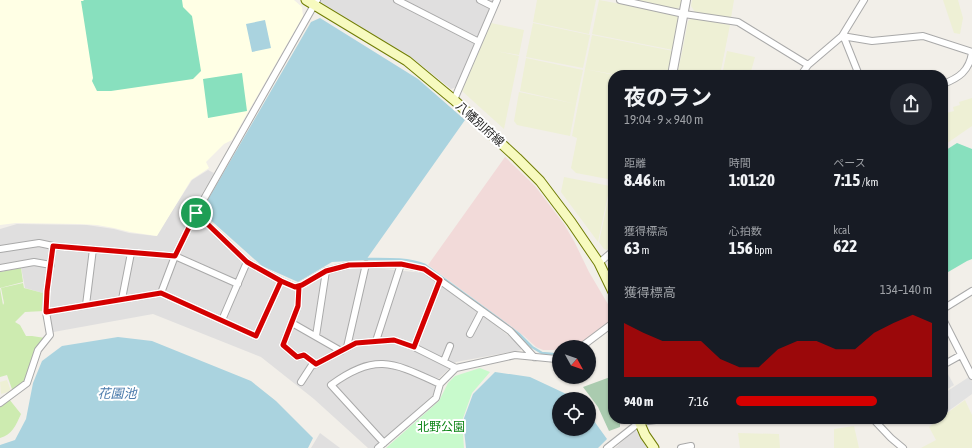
<!DOCTYPE html>
<html lang="ja">
<meta charset="utf-8">
<style>
:root{--surface:#171b24;--page:#242831;--text:#f1f3f6;--muted:#9ea1a6;--accent:#d40000}
body{margin:0;font-family:"Asap Condensed","Noto Sans JP",sans-serif;background:var(--page);color:var(--text);height:100vh;display:flex;flex-direction:column;font-size:15px;white-space:nowrap}
*{box-sizing:border-box;margin:0}
p{font-size:13px;color:var(--muted)}
.icon{flex:none;width:22px;height:22px;fill:none;stroke:currentColor;stroke-width:2;stroke-linecap:round;stroke-linejoin:round}
.map{position:relative;flex:1;overflow:hidden}
.drawer{position:absolute;left:608px;top:70px;width:340px;height:354px;display:flex;flex-direction:column;background:var(--surface);border-radius:16px;box-shadow:0 1px 3px #0004}
.drawer>*{flex:none}
.needle{width:26px;rotate:130deg}
.controls{position:absolute;left:552px;top:340px;display:grid;gap:8px}
.controls a{display:grid;place-items:center;width:44px;height:44px;border-radius:50%;background:var(--surface);box-shadow:0 1px 3px #0004;font-size:20px}
.pin{position:absolute;display:grid;place-items:center;width:34px;height:34px;color:#fff;margin:-17px;border:2px solid #fff;border-radius:50%;box-shadow:0 1px 4px #0007}
.round{display:grid;place-items:center;flex:none;width:42px;height:42px;border-radius:21px;background:var(--page)}
.head{display:flex;align-items:center;justify-content:space-between;height:68px;padding:0 16px}
h1{font-size:22px;font-weight:700;line-height:30px}
.metrics{display:grid;grid-template-columns:repeat(3,1fr);gap:6px;height:68px;padding:4px 16px}
.metrics div{display:grid;align-content:center}
.metrics b{font-size:17px;font-weight:700}
.metrics small{font-size:11px;font-weight:400}
.metrics p{font-size:11px}
.chart{height:112px;padding:8px 16px}
.chart p{display:flex;justify-content:space-between}
.chart svg{width:100%;height:72px;margin-top:4px;fill:var(--accent);opacity:.7}
ul{padding:0 16px;list-style:none;font-size:13px}
li{display:grid;grid-template-columns:64px 48px 1fr;align-items:center;height:30px}
li i{height:10px;border-radius:5px;background:var(--accent)}
.map>svg:first-child{display:block}
.residential{fill:#e0dfdf}
.commercial{fill:#f2dad9}
.education{fill:#ffffe5}
.farmland{fill:#eef0d5}
.grass{fill:#cdebb0}
.cemetery{fill:#aacbaf}
.park{fill:#c8facc}
.pitch{fill:#88e0be}
.parking{fill:#e2e2e2}
.water{fill:#aad3df}
.lines{fill:none;stroke-linecap:round;stroke-linejoin:round}
.stream{stroke:#aad3df;stroke-width:2.5}
.minor-casing{stroke:#a9a9a9;stroke-width:8}
.tertiary-casing{stroke:#a9a9a9;stroke-width:10}
.secondary-casing{stroke:#707d05;stroke-width:11}
.minor{stroke:#fff;stroke-width:6}
.tertiary{stroke:#fff;stroke-width:8}
.secondary{stroke:#f7fabf;stroke-width:9}
.route-casing{stroke:#fff;stroke-width:8}
.route{stroke:#d40000;stroke-width:5}
.labels{text-anchor:middle;stroke-width:4;stroke-linejoin:round;paint-order:stroke}
.street-label{font-size:12px;fill:#222;stroke:#fff}
.park-label{font-size:12px;fill:#0c8416;stroke:#fff}
.water-label{font-size:13px;font-style:italic;fill:#4a7aab;stroke:#fff}
</style>
<div class="map">
<svg width="972" height="448" viewBox="0 0 972 448">
<rect width="100%" height="100%" fill="#f2efe9"/>
<!-- residential -->
<path class="residential" d="M320 0H496L457 87 451 89 407 54 318 4Z
M208 170 214 173 191 213 243 262 294 291 306 288 331 272 355 266 424 273 495 325 521 346V350L456 362 437 380 433 395 374 448H368L314 399 261 357 153 314 48 333 43 293 25 288 21 267 0 271V229L17 224 87 225 114 229 129 233 156 236 192 180Z
M635 430 653 448H615Z
M320 433 340 448H311Z"/>
<!-- commercial -->
<path class="commercial" d="M505 157 535 186 564 224 575 243 589 272 609 306 612 320 579 344 571 342 566 347H559V349L553 350H543L536 347 524 336 428 265Z"/>
<!-- education -->
<path class="education" d="M0 0H294L302 7 303 16 232 140 224 144 206 162 209 168 191 180 157 236 130 232 114 228 97 225 80 224 16 223 0 225Z"/>
<!-- farmland -->
<path class="farmland" d="M537 0H596L589 34 533 22Z
M599 0 676 14 679 19 673 50 592 34Z
M635 0H683L682 5 677 9Z
M692 0H734L731 18 695 12 691 6Z
M943 0H958L963 18 960 34 954 33Z
M692 18 730 25 723 60 682 52 688 21Z
M491 23 524 30 519 55 496 51 519 56 504 129 462 91Z
M533 23 590 35 583 68 526 57Z
M592 35 673 51 668 75H618L585 69Z
M727 51 755 57 750 75H722Z
M682 52 723 60 720 75H677Z
M526 58 583 70 576 104 520 91Z
M585 69 614 75 613 180 576 173 571 168 577 138 572 136Z
M519 92 576 104 570 136 517 125 514 121Z
M972 98V126L943 146V104L946 113 954 111 953 107 960 105 959 102Z
M564 177 610 186 598 242 561 192Z
M611 186 613 187V245L607 250 604 249 599 242Z
M7 380 11 391 1 394 0 382Z
M965 400 972 415V448H921L936 440 929 427 939 419H943V416Z
M854 426 859 448H834V429Z
M738 433 779 434 780 448H740Z"/>
<!-- grass -->
<path class="grass" d="M21 268 23 282 0 288V272Z
M23 283 24 288 43 293 44 311 25 312 15 322 20 325 26 336H32L45 338 35 352 24 382 13 392 7 375 0 377V288L3 305 4 303 1 288Z
M9 399 21 414C16 425 12 435 0 438V406Z"/>
<!-- cemetery -->
<path class="cemetery" d="M613 376V419H620V427L609 431 598 407 583 387Z"/>
<!-- park -->
<path class="park" d="M480 368 490 372 472 393 462 421 464 448H386L439 401 448 383 455 376Z"/>
<!-- pitch -->
<path class="pitch" d="M84 0H182L183 7 192 16 201 71 193 79 111 91H97L92 81 93 78 81 1H83Z
M242 73 247 111 208 118 203 79Z
M957 143 972 149V259L967 261 943 275V152Z"/>
<!-- parking -->
<path class="parking" d="M944 367 954 385 943 392V368Z
M969 377 972 382V394L947 412 943 406V394Z"/>
<!-- water -->
<path class="water" d="M320 18 418 79 465 120 366 260 332 262 298 282 262 266 206 216 203 208 311 22Z
M265 20 271 48 252 52 246 24Z
M118 337 152 341 251 381 276 401 313 438 308 448H0V445L15 440 26 419 33 383 42 361 62 346Z
M495 372 530 377 577 399H559V429H589V414L607 439 598 448H466L463 421 473 394Z"/>
<g class="lines">
<!-- stream -->
<path class="stream" d="M366 259C386 259 407 258 425 265L499 319 519 334 532 347 542 353 553 354"/>
<!-- minor casing -->
<g class="minor-casing">
<path id="minor" d="M397 0 479 42
M480 0 494 7
M620 0 684 14 738 22 808 65
M842 36 872 41 923 36 972 52
M842 36 845 40 859 75
M801 75 808 65 842 36 864 0
M943 84C959 78 969 71 972 53
M454 100 497 0
M196 213 247 262 281 281 295 287 302 285 326 271 349 265 401 264 424 269 510 331 534 357
M0 249 39 243 53 246
M599 263 613 251
M0 268 34 262 51 265
M299 286 298 306 283 345 297 357 304 355 316 364 356 343 394 340 414 347 456 368
M161 293 175 256 196 213 317 0
M122 299 131 253
M86 305 93 249
M943 309 972 291
M46 312 161 293 256 336 281 281
M943 319 972 376
M222 320 247 262
M292 323 341 351
M470 334 482 311
M316 336 326 271
M376 341 401 264
M347 347 366 264
M414 347 440 280
M581 347 613 323
M444 361 450 346
M943 365 961 355
M301 382 312 365 316 364
M0 403 27 383 38 350 50 335 46 312 47 291 53 246 175 256 238 284
M873 419 891 438 903 448
M384 443 331 385C376 352 394 363 440 384
M378 448 436 398 440 384 456 368 515 355 556 359 559 357
M607 448 640 422 664 419
M681 448 691 446"/>
</g>
<!-- tertiary casing -->
<g class="tertiary-casing">
<path id="tertiary" d="M672 75 686 0"/>
</g>
<!-- secondary casing -->
<g class="secondary-casing">
<path id="secondary" d="M306 0 407 61 454 100 517 158 540 181 571 222 599 263 613 292
M638 419 645 435 654 448"/>
</g>
<!-- minor -->
<use href="#minor" class="minor"/>
<!-- tertiary -->
<use href="#tertiary" class="tertiary"/>
<!-- secondary -->
<use href="#secondary" class="secondary"/>
</g>
<g class="lines">
<!-- route casing -->
<g class="route-casing">
<path id="route" d="M196 213 175 256 53 246 47 291 46 312 161 293 256 336 281 281 295 287 299 286 298 306 283 345 297 357 304 355 316 364 356 343 394 340 414 347 440 280 424 269 401 264 349 265 326 271 302 285 295 287 281 281 247 262 196 213"/>
</g>
<!-- route -->
<use href="#route" class="route"/>
</g>
<g class="labels">
<!-- street labels -->
<g class="street-label">
<text transform="translate(480 124) rotate(42)" y="4">八幡別府線</text>
</g>
<!-- park labels -->
<g class="park-label">
<text x="441" y="431">北野公園</text>
</g>
<!-- water labels -->
<g class="water-label">
<text x="117" y="398">花園池</text>
</g>
</g>
</svg>
<div class="controls">
<a><svg class="needle" viewBox="-14 -14 28 28"><path d="M0-13l5 13h-10z" fill="#e53935"/><path d="M0 13l5-13h-10z" fill="#9ea1a6"/></svg></a>
<a><svg class="icon" aria-label="locate" viewBox="0 0 24 24"><circle cx="12" cy="12" r="6"/><path d="M12 2v4M12 18v4M2 12h4M18 12h4"/></svg></a>
</div>
<div class="pin" style="left:196px;top:213px;background:#1e9e55"><svg class="icon" aria-label="arrive" viewBox="0 0 24 24"><path d="M6 21V4h12l-3 4 3 4H6"/></svg></div>
<section class="drawer">
<div class="head"><div><h1>夜のラン</h1><p>19:04 · 9 × 940 m</p></div><a class="round"><svg class="icon" aria-label="share" viewBox="0 0 24 24"><path d="M12 15V3M7 8l5-5 5 5M5 13v7h14v-7"/></svg></a></div>
<div class="metrics">
<div><p>距離</p><b>8.46<small> km</small></b></div>
<div><p>時間</p><b>1:01:20</b></div>
<div><p>ペース</p><b>7:15<small> /km</small></b></div>
</div>
<div class="metrics">
<div><p>獲得標高</p><b>63<small> m</small></b></div>
<div><p>心拍数</p><b>156<small> bpm</small></b></div>
<div><p>kcal</p><b>622</b></div>
</div>
<div class="chart"><p><span>獲得標高</span>134–140 m</p>
<svg viewBox="0 0 160 44" preserveAspectRatio="none"><path d="M0 44V11L10 17L20 22L30 22L40 22L50 33L60 38L70 38L80 27L90 22L100 22L110 27L120 27L130 17L140 11L150 6L160 11V44z"/></svg>
</div>
<ul>
<li><b>940 m</b>7:16<i style="width:72%"></i></li>
</ul>
</section>
</div>
